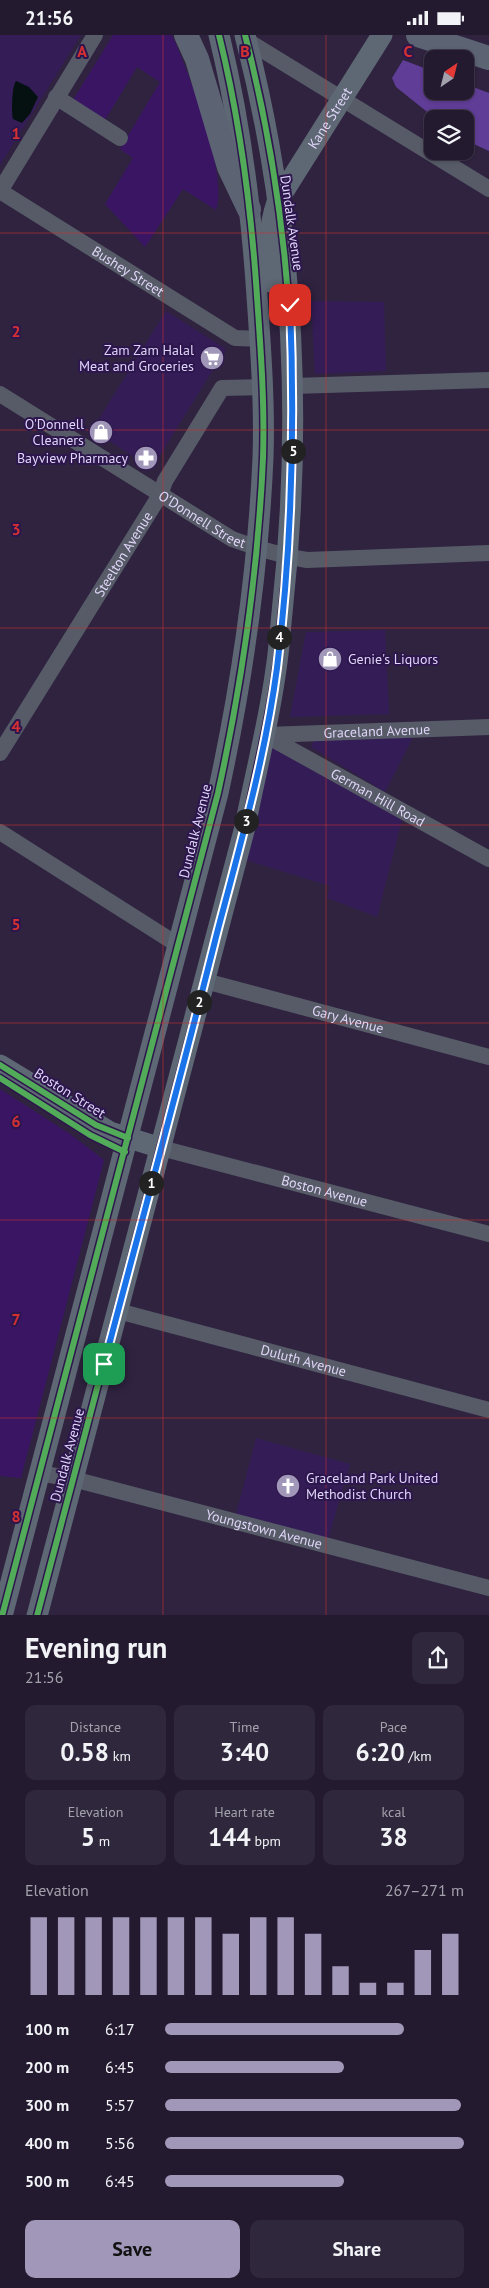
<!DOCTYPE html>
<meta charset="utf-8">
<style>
:root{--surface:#231a30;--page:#2f273c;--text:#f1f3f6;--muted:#a3a1ab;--line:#40384c;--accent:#a197b8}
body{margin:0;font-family:"PT Sans",sans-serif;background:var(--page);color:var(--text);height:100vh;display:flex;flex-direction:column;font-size:19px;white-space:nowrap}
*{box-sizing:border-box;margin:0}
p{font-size:16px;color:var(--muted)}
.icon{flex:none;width:28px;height:28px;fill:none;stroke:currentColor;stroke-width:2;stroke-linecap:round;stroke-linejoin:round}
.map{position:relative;height:1580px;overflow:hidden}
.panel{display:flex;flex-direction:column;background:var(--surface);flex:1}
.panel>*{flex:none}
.needle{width:32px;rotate:35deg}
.controls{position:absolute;left:424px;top:15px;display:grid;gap:10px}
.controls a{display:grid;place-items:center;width:50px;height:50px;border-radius:10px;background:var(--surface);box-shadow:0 1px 4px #0004,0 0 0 1px var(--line);font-size:25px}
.pin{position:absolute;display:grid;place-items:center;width:42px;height:42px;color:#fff;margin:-21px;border-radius:10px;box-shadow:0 2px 8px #0006}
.km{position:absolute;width:25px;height:25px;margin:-12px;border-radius:50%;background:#222;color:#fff;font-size:14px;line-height:25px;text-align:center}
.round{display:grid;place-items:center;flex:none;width:52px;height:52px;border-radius:10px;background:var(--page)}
.headline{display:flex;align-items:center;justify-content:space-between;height:85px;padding:0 25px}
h1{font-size:28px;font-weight:700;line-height:38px}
.metrics{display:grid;grid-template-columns:repeat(3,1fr);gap:8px;height:85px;padding:5px 25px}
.metrics div{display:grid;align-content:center;border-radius:10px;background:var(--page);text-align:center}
.metrics b{font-size:25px;font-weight:700}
.metrics small{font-size:14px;font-weight:400}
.metrics p{font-size:14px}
.chart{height:140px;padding:10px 25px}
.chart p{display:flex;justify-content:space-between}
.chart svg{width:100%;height:90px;margin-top:5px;stroke:var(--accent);stroke-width:6}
.button{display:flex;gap:10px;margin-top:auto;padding:10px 25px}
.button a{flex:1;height:58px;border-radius:10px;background:var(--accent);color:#111;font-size:20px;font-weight:700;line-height:58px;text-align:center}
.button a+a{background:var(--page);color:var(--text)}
ul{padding:0 25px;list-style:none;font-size:16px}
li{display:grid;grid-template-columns:80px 60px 1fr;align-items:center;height:38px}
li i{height:12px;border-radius:6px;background:var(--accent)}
.status{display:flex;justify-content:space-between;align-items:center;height:35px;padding:0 25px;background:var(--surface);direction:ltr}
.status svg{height:14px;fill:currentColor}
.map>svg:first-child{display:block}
.built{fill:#341c56}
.green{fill:#391564}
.forest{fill:#603d96}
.water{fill:#041110}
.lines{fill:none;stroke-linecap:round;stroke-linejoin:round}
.minor{stroke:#565b67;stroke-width:16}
.major{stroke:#5e6874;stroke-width:21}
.highway{stroke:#5c6473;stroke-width:24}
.cycleway-casing{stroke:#2d164d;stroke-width:9}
.cycleway{stroke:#51ab58;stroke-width:6}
.route-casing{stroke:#fff;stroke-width:10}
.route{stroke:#1a73e8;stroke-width:6}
.grid{fill:none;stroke:#d63132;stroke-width:1;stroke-opacity:0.55}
.labels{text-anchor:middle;stroke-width:4;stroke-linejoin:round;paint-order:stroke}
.street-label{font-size:14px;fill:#dfd5f8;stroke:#2d164d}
.poi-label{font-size:14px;fill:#dfd5f8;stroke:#2d164d;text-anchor:end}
.grid-label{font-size:16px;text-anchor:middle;font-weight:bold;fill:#d63132;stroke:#2d164d;stroke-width:4;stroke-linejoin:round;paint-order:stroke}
</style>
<div class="status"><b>21:56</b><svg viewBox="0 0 49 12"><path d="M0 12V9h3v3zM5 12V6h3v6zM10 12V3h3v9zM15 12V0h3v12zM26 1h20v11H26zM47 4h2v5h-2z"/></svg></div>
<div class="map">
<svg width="489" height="1581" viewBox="0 0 489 1581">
<rect width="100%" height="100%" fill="#2f2340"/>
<!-- built -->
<path class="built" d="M0 0H81L0 130Z
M311 266 384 267 386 336 315 339Z
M166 276 226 314 152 433 92 395Z
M385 595 389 679 290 682 306 597Z
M415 698 385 757 311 712 314 705Z
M269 706 403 781 377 882 327 863 330 851 246 825Z
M256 1403 350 1429 328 1504 236 1479Z"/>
<!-- green -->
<path class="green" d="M113 0H172C188 36 229 139 216 175L183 154 145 212 105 169 133 123 120 114 160 47 137 32 105 85 73 65Z
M0 1054 70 1099 104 1125 21 1443 0 1441Z"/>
<!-- forest -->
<path class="forest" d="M403 25 432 36V56H465V49L489 58V116L465 105V84H436L396 52 392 43Z"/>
<!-- water -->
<path class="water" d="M16 46 29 52 38 62 30 79 22 88 13 84C11 77 12 51 16 46Z"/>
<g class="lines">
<!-- minor -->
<g class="minor">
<path d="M246 5 489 154"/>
<path d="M56 62 120 103"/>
<path id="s1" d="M0 156 235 303 260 304"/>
<path d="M0 156 95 0"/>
<path d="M293 351 489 345"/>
<path id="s2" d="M0 359 232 504C257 513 281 521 307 525L489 518"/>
<path id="s3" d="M265 700 489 824"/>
<path id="s4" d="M266 700 489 692"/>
<path id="s5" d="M0 718 160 460 165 446 222 353 262 352"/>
<path d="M0 797 178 910"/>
<path id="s6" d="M205 946 489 1022"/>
<path id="s7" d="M161 1113 489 1199"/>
<path id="s8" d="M118 1276 489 1375"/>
<path id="s9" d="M39 1438 73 1444 489 1553"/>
</g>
<!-- major -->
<g class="major">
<path id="s10" d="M270 247C268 219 268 194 277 167L382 0"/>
<path d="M0 1030 110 1097 161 1113"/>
<path d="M2 1581 218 758C242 648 258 536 263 423 265 365 260 305 256 247 250 164 239 81 219 0"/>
<path d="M37 1581 245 792C255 739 269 688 276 634 279 616 280 597 282 578 303 385 294 189 245 0"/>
</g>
<!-- highway -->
<path class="highway" d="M186 0 197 24 229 132 249 174
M418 0 489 23"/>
<!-- cycleway casing -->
<g class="cycleway-casing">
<path id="cycleway" d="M0 1030 96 1090 128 1103
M0 1043 90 1100 125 1117
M2 1581 218 758C242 648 258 536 263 423 265 365 260 305 256 247 250 164 239 81 219 0
M37 1581 245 792C255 739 269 688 276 634 279 616 280 597 282 578 303 385 294 189 245 0"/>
</g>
<!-- cycleway -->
<use href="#cycleway" class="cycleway"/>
</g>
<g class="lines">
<!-- route casing -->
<g class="route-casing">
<path id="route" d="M104 1329C142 1185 181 1042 217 898 240 811 265 723 277 633 292 512 295 391 290 270"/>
</g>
<!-- route -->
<use href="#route" class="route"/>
</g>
<!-- grid -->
<path class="grid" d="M163 0V1581M326 0V1581M0 198H489M0 395H489M0 593H489M0 790H489M0 988H489M0 1185H489M0 1383H489"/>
<!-- icons -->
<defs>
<g id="supermarket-disc" transform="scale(1.25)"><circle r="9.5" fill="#a197b8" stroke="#2d164d"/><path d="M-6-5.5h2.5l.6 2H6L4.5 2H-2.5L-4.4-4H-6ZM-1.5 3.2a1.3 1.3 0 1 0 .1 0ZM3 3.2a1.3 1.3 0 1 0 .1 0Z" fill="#fff"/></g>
<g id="shop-disc" transform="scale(1.25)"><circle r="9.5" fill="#a197b8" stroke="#2d164d"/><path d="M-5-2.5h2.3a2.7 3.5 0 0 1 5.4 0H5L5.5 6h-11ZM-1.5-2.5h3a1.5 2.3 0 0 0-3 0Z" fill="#fff"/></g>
<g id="pharmacy-disc" transform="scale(1.25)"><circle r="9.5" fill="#a197b8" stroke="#2d164d"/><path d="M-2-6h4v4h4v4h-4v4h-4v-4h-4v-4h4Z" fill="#fff"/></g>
<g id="church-disc" transform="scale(1.25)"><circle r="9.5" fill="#a197b8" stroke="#2d164d"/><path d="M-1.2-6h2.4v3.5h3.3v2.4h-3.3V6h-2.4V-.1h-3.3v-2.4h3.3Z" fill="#fff"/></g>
</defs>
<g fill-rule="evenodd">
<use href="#supermarket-disc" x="212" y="323"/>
<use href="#shop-disc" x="101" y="397"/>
<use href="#pharmacy-disc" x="146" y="423"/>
<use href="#shop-disc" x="330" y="624"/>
<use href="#church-disc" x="288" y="1451"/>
</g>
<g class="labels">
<!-- street labels -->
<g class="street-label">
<text dy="5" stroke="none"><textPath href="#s10" startOffset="180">Kane Street</textPath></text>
<text transform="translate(292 188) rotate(82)" y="5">Dundalk Avenue</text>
<text dy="5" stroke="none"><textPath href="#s1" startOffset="151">Bushey Street</textPath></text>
<text dy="5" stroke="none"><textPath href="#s2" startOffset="238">O'Donnell Street</textPath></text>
<text dy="5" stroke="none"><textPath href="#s5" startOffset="234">Steelton Avenue</textPath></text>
<text dy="5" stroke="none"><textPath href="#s4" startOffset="111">Graceland Avenue</textPath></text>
<text dy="5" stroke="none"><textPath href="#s3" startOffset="129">German Hill Road</textPath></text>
<text transform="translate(195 796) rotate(-76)" y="5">Dundalk Avenue</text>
<text dy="5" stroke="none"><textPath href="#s6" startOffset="148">Gary Avenue</textPath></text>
<text transform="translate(70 1058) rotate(32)" y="5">Boston Street</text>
<text dy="5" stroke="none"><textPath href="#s7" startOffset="169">Boston Avenue</textPath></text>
<text dy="5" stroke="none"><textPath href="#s8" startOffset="192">Duluth Avenue</textPath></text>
<text transform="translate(67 1420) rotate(-75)" y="5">Dundalk Avenue</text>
<text dy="5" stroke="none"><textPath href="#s9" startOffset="232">Youngstown Avenue</textPath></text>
</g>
<!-- poi labels -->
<g class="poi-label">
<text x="194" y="320">Zam Zam Halal<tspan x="194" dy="16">Meat and Groceries</tspan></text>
<text x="84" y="394">O'Donnell<tspan x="84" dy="16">Cleaners</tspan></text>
<text x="128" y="428">Bayview Pharmacy</text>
<text x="348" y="629" text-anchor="start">Genie's Liquors</text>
<text x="306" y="1448" text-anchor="start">Graceland Park United<tspan x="306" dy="16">Methodist Church</tspan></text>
</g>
</g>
<g class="grid-label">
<text x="82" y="22">A</text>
<text x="245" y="22">B</text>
<text x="408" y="22">C</text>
<text x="16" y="104">1</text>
<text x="16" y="302">2</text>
<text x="16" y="500">3</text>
<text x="16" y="697">4</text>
<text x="16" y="895">5</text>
<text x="16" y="1092">6</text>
<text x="16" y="1290">7</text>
<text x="16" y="1487">8</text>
</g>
</svg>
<div class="controls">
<a><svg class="needle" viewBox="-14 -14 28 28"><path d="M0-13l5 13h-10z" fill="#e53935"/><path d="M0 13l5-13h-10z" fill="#a3a1ab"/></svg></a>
<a><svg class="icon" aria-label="layers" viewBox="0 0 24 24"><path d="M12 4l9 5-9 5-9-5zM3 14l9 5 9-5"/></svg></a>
</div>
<div class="pin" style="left:104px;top:1329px;background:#1e9e55"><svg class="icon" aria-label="arrive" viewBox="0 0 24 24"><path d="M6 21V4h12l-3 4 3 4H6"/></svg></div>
<div class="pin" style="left:290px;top:270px;background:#d93025"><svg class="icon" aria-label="check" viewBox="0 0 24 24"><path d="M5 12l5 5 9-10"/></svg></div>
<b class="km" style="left:151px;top:1148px">1</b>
<b class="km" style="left:199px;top:967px">2</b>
<b class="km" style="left:246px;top:786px">3</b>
<b class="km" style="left:279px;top:602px">4</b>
<b class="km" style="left:293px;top:416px">5</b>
</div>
<section class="panel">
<div class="headline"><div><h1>Evening run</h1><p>21:56</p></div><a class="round"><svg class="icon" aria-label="share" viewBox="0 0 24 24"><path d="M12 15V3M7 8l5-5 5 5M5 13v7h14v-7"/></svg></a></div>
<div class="metrics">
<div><p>Distance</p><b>0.58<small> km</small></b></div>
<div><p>Time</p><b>3:40</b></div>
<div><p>Pace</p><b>6:20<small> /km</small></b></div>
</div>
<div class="metrics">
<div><p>Elevation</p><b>5<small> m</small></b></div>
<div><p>Heart rate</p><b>144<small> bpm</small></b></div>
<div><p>kcal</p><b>38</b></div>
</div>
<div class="chart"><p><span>Elevation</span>267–271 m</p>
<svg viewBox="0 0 160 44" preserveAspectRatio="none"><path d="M5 44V6M15 44V6M25 44V6M35 44V6M45 44V6M55 44V6M65 44V6M75 44V14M85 44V6M95 44V6M105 44V14M115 44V30M125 44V38M135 44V38M145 44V22M155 44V14"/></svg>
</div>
<ul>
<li><b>100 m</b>6:17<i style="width:80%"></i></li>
<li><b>200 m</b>6:45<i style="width:60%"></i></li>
<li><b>300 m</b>5:57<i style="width:99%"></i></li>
<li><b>400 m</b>5:56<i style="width:100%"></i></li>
<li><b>500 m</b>6:45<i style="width:60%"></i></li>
</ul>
<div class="button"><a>Save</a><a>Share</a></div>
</section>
